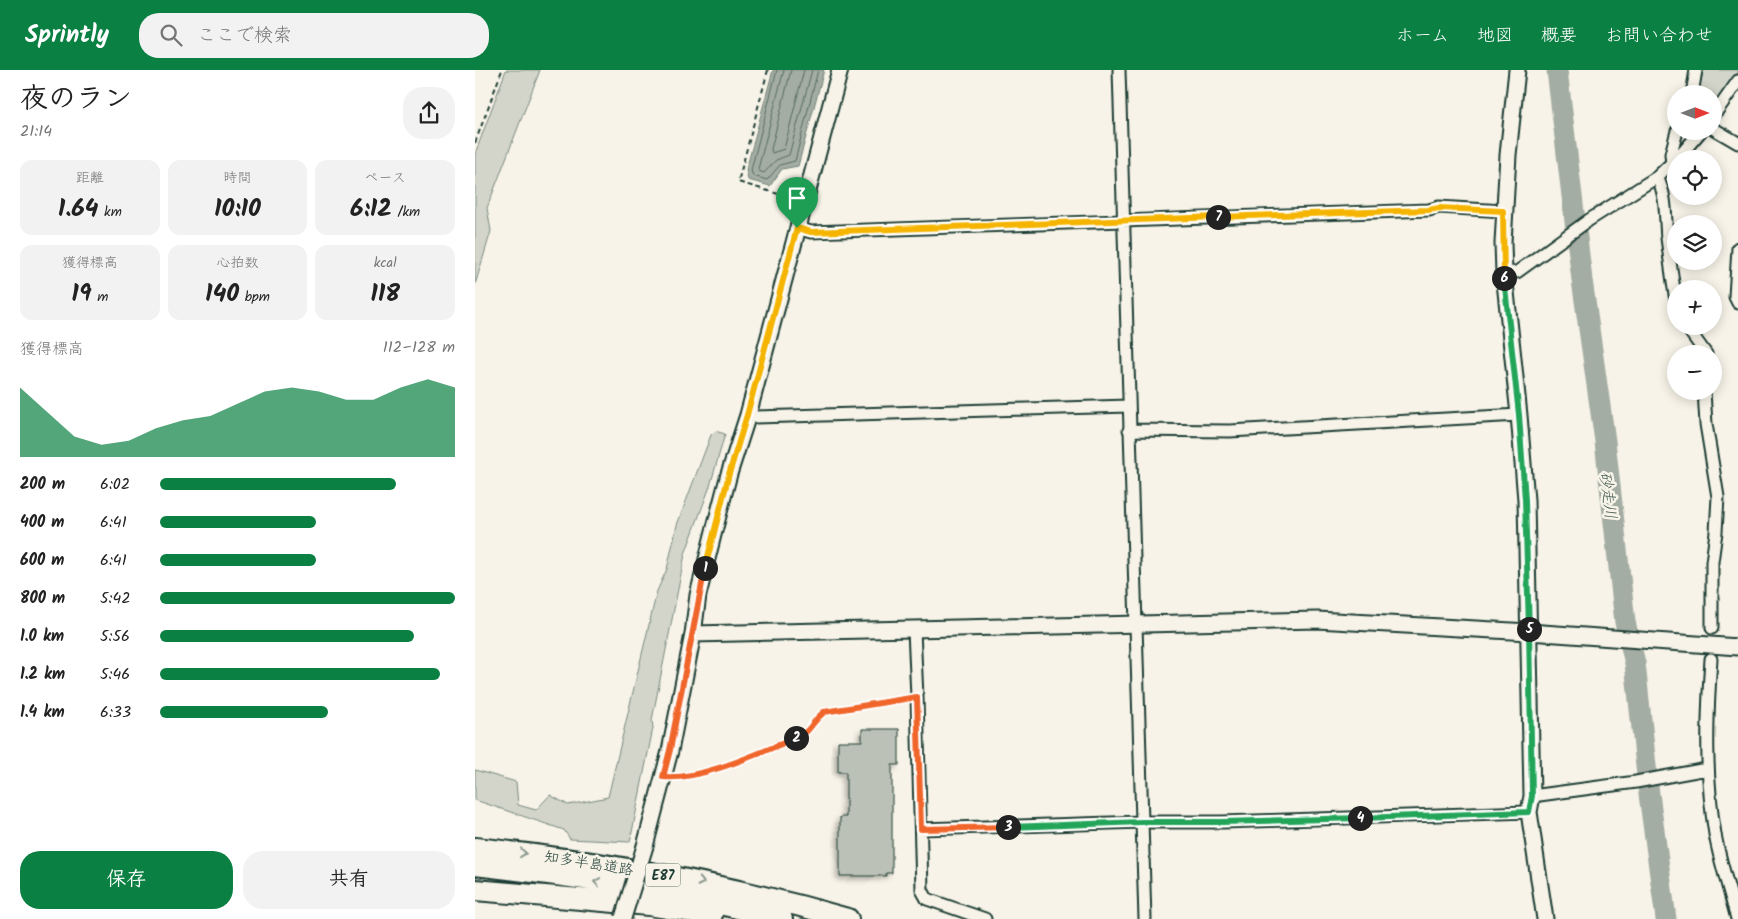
<!DOCTYPE html>
<html lang="ja">
<meta charset="utf-8">
<style>
:root{--surface:#fff;--page:#f2f2f2;--text:#222;--muted:#767676;--accent:#0b8043}
body{margin:0;font-family:Kalam,"Klee One",sans-serif;background:var(--page);color:var(--text);height:100vh;display:flex;flex-direction:column;font-size:19px;white-space:nowrap}
*{box-sizing:border-box;margin:0}
p{font-size:16px;color:var(--muted)}
.icon{flex:none;width:28px;height:28px;fill:none;stroke:currentColor;stroke-width:2;stroke-linecap:round;stroke-linejoin:round}
.map{position:relative;flex:1;overflow:hidden}
.side{display:flex;flex-direction:column;background:var(--surface);width:475px}
.side>*{flex:none}
.needle{width:32px;rotate:90deg}
.fabs{position:absolute;left:1192px;top:15px;display:grid;gap:10px}
.fabs a{display:grid;place-items:center;width:55px;height:55px;border-radius:50%;background:var(--surface);box-shadow:0 2px 12px #0003;font-size:25px}
.pin{position:absolute;display:grid;place-items:center;width:42px;height:42px;color:#fff;margin:-51px -21px;border-radius:50% 50% 50% 0;rotate:-45deg;box-shadow:0 0 5px #0007}
.pin .icon{rotate:45deg}
.km{position:absolute;width:25px;height:25px;margin:-12px;border-radius:50%;background:#222;color:#fff;font-size:14px;line-height:25px;text-align:center}
.round{display:grid;place-items:center;flex:none;width:52px;height:52px;border-radius:20px;background:var(--page)}
.headline{display:flex;align-items:center;justify-content:space-between;height:85px;padding:0 20px}
h1{font-size:28px;font-weight:800;line-height:38px}
.metrics{display:grid;grid-template-columns:repeat(3,1fr);gap:8px;height:85px;padding:5px 20px}
.metrics div{display:grid;align-content:center;border-radius:12px;background:var(--page);text-align:center}
.metrics b{font-size:25px;font-weight:800}
.metrics small{font-size:14px;font-weight:400}
.metrics p{font-size:14px}
.chart{height:140px;padding:10px 20px}
.chart p{display:flex;justify-content:space-between}
.chart svg{width:100%;height:90px;margin-top:5px;fill:var(--accent);opacity:.7}
.button{display:flex;gap:10px;margin-top:auto;padding:10px 20px}
.button a{flex:1;height:58px;border-radius:20px;background:var(--accent);color:#fff;font-size:20px;font-weight:800;line-height:58px;text-align:center}
.button a+a{background:var(--page);color:var(--text)}
ul{padding:0 20px;list-style:none;font-size:16px}
li{display:grid;grid-template-columns:80px 60px 1fr;align-items:center;height:38px}
li i{height:12px;border-radius:6px;background:var(--accent)}
header{display:flex;align-items:center;gap:30px;box-sizing:border-box;height:70px;padding:0 25px;background:var(--accent);color:#fff}
header strong{font-size:24px}
nav{display:flex;gap:28px;margin-inline-start:auto;font-size:18px}
.search{width:350px;height:45px;background:var(--page);display:flex;align-items:center;gap:12px;box-sizing:border-box;padding:0 18px;border-radius:20px;color:var(--muted);font-size:19px}
main{display:flex;flex:1;min-height:0}
.map>svg:first-child{display:block}
.green{fill:#d3d5ca;stroke:#79897f}
.water{fill:#a4ada3;stroke:#6f8077}
.lines{fill:none;stroke-linecap:round;stroke-linejoin:round}
.shore{stroke:#546a60;stroke-width:1}
.river{stroke:#a4ada3;stroke-width:21}
.building{fill:#bbc1b6;stroke:#1f3d34;filter:url(#shadow)}
.street-casing{stroke:#1f3d34;stroke-width:15}
.secondary-casing{stroke:#1f3d34;stroke-width:19}
.highway-casing{stroke:#1f3d34;stroke-width:24}
.path{stroke:#1f3d34;stroke-width:2;stroke-dasharray:5 4;stroke-linecap:butt}
.street{stroke:#f7f3e8;stroke-width:11}
.secondary{stroke:#f7f3e8;stroke-width:15}
.highway{stroke:#f7f3e8;stroke-width:20}
.secondary-bridge-casing{stroke:#1f3d34;stroke-width:19;stroke-linecap:butt}
.secondary-bridge{stroke:#f7f3e8;stroke-width:15}
.oneway{stroke:#8b988e}
.split-1-casing{stroke:#fff;stroke-width:10}
.split-2-casing{stroke:#fff;stroke-width:10}
.split-3-casing{stroke:#fff;stroke-width:10}
.split-4-casing{stroke:#fff;stroke-width:10}
.split-5-casing{stroke:#fff;stroke-width:10}
.split-6-casing{stroke:#fff;stroke-width:10}
.split-7-casing{stroke:#fff;stroke-width:10}
.split-8-casing{stroke:#fff;stroke-width:10}
.split-1{stroke:#f5b400;stroke-width:6}
.split-2{stroke:#f0652b;stroke-width:6}
.split-3{stroke:#f0652b;stroke-width:6}
.split-4{stroke:#22a559;stroke-width:6}
.split-5{stroke:#22a559;stroke-width:6}
.split-6{stroke:#22a559;stroke-width:6}
.split-7{stroke:#f5b400;stroke-width:6}
.split-8{stroke:#f5b400;stroke-width:6}
.labels{text-anchor:middle;stroke-width:5;stroke-linejoin:round;paint-order:stroke}
.shield{fill:#f7f3e8;stroke:#60746a;stroke-width:1}
.shield-label{font-size:14px;font-weight:bold;fill:#1f3d34}
.street-label{font-size:15px;fill:#1f3d34;stroke:#f7f3e8}
.water-label{font-size:16px;font-style:italic;fill:#405950;stroke:#f7f3e8}
</style>
<header>
<strong>Sprintly</strong>
<div class="search"><svg class="icon" aria-label="search" viewBox="0 0 24 24"><circle cx="10" cy="10" r="6"/><path d="M15 15l6 6"/></svg>ここで検索</div>
<nav><a>ホーム</a><a>地図</a><a>概要</a><a>お問い合わせ</a></nav>
</header>
<main>
<section class="side">
<div class="headline"><div><h1>夜のラン</h1><p>21:14</p></div><a class="round"><svg class="icon" aria-label="share" viewBox="0 0 24 24"><path d="M12 15V3M7 8l5-5 5 5M5 13v7h14v-7"/></svg></a></div>
<div class="metrics">
<div><p>距離</p><b>1.64<small> km</small></b></div>
<div><p>時間</p><b>10:10</b></div>
<div><p>ペース</p><b>6:12<small> /km</small></b></div>
</div>
<div class="metrics">
<div><p>獲得標高</p><b>19<small> m</small></b></div>
<div><p>心拍数</p><b>140<small> bpm</small></b></div>
<div><p>kcal</p><b>118</b></div>
</div>
<div class="chart"><p><span>獲得標高</span>112–128 m</p>
<svg viewBox="0 0 160 44" preserveAspectRatio="none"><path d="M0 44V10L10 22L20 34L30 38L40 36L50 30L60 26L70 24L80 18L90 12L100 10L110 12L120 16L130 16L140 10L150 6L160 10V44z"/></svg>
</div>
<ul>
<li><b>200 m</b>6:02<i style="width:80%"></i></li>
<li><b>400 m</b>6:41<i style="width:53%"></i></li>
<li><b>600 m</b>6:41<i style="width:53%"></i></li>
<li><b>800 m</b>5:42<i style="width:100%"></i></li>
<li><b>1.0 km</b>5:56<i style="width:86%"></i></li>
<li><b>1.2 km</b>5:46<i style="width:95%"></i></li>
<li><b>1.4 km</b>6:33<i style="width:57%"></i></li>
</ul>
<div class="button"><a>保存</a><a>共有</a></div>
</section>
<div class="map">
<svg width="1263" height="849" viewBox="0 0 1263 849">
<defs>
<filter id="shadow"><feDropShadow dx="-3.5" dy="3.5" stdDeviation="2.5" flood-color="#0004"/></filter>
</defs>
<rect width="100%" height="100%" fill="#f7f3e8"/>
<filter id="ink" filterUnits="userSpaceOnUse"><feTurbulence type="fractalNoise" baseFrequency=".02" numOctaves="2"/><feDisplacementMap in="SourceGraphic" scale="10" xChannelSelector="R" yChannelSelector="G"/><feConvolveMatrix kernelMatrix="1 2 1 2 8 2 1 2 1" color-interpolation-filters="sRGB"/></filter>
<g filter="url(#ink)">
<!-- green -->
<path class="green" d="M31 0H65L12 138 16 161 0 215V84Z
M1229 0H1263V3L1239 35V24H1222Z
M240 361 250 364 235 416 210 484 177 650 178 658 155 772 95 769 89 760 0 730V700L41 712 43 735 61 740 75 725 93 735 133 727 182 521 192 499 202 455 236 365Z"/>
<!-- water -->
<path class="water" d="M298 0H349L323 96 307 99 295 116 273 110 271 100Z"/>
<g class="lines">
<!-- shore -->
<path class="shore" d="M302 0 276 100 278 106 292 110 305 95 320 91 343 0
M309 0 283 99 284 101 289 103 301 90 314 85 337 0
M316 0 296 79 297 83 309 79 329 0"/>
<!-- river -->
<path class="river" d="M1082 0 1107 210 1130 371 1150 552 1160 593 1174 724 1191 849"/>
</g>
<!-- building -->
<path class="building" d="M387 659H424V695H417V803H411V806H365V747H371V702H363V671H387Z"/>
<g class="lines">
<!-- street casing -->
<g class="street-casing">
<path id="street" d="M644 0 670 849
M1217 24 1221 0
M1239 45 1263 11
M1239 59 1263 73
M1202 89 1226 61
M1197 94 1196 84 1202 61
M1182 107C1192 126 1190 147 1192 168 1195 189 1197 210 1201 230
M322 158 336 162 954 140 964 137 1028 141
M1263 178 1260 227 1263 233
M1029 203 1042 202 1114 150 1182 107 1201 89
M1211 256 1231 284
M1229 321 1231 354 1243 427 1241 462 1237 492V558
M273 345 281 347 654 336
M654 360 755 361 1044 345
M439 560 442 627 447 820 452 829 510 849
M1236 589C1232 648 1230 705 1240 764 1245 793 1255 821 1262 849
M1057 726 1161 712 1232 699
M446 759 667 752H747L1054 742"/>
</g>
<!-- secondary casing -->
<g class="secondary-casing">
<path id="secondary" d="M1042 0 1033 85 1028 173 1029 203 1044 345 1051 430 1057 726 1054 742 1070 849
M218 564 842 550 1054 562 1263 577
M170 776 195 681 218 564 223 525 238 465 254 404 273 345 365 0"/>
</g>
<!-- highway casing -->
<g class="highway-casing">
<path id="highway" d="M0 778C126 791 251 814 373 849
M0 795C59 802 119 809 177 820 221 828 264 838 307 849
M0 820 174 835 237 845"/>
</g>
<!-- path -->
<path class="path" d="M293 0 263 112 317 128
M0 73 27 0
M201 708 210 707 270 689 327 665C336 658 340 649 349 642L431 628"/>
<!-- street -->
<use href="#street" class="street"/>
<!-- secondary -->
<use href="#secondary" class="secondary"/>
<!-- highway -->
<use href="#highway" class="highway"/>
<!-- secondary-bridge casing -->
<g class="secondary-bridge-casing">
<path id="secondary-bridge" d="M148 848 170 776"/>
</g>
<!-- secondary-bridge -->
<use href="#secondary-bridge" class="secondary-bridge"/>
</g>
<!-- one-way arrows -->
<defs><path id="oneway-chevron" d="M-2-3.5L2.5 0L-2 3.5" fill="none" stroke-width="1.6" stroke-linecap="round" stroke-linejoin="round" transform="scale(1.25)"/></defs>
<g class="oneway">
<use href="#oneway-chevron" transform="translate(48 783) rotate(6)"/>
<use href="#oneway-chevron" transform="translate(122 812) rotate(-171)"/>
<use href="#oneway-chevron" transform="translate(226 812) rotate(12)"/>
</g>
</g>
<g class="lines" filter="url(#ink)">
<!-- split-1 casing -->
<g class="split-1-casing">
<path id="split-1" d="M230 498 254 404 272 345 322 158"/>
</g>
<!-- split-2 casing -->
<g class="split-2-casing">
<path id="split-2" d="M230 498 195 680 188 707C225 711 286 682 321 668"/>
</g>
<!-- split-3 casing -->
<g class="split-3-casing">
<path id="split-3" d="M321 668C338 660 336 652 349 642L442 627 446 759 533 757"/>
</g>
<!-- split-4 casing -->
<g class="split-4-casing">
<path id="split-4" d="M533 757 667 752H747L885 748"/>
</g>
<!-- split-5 casing -->
<g class="split-5-casing">
<path id="split-5" d="M885 748 1054 742 1057 726 1054 559"/>
</g>
<!-- split-6 casing -->
<g class="split-6-casing">
<path id="split-6" d="M1029 208 1044 345 1050 430 1054 559"/>
</g>
<!-- split-7 casing -->
<g class="split-7-casing">
<path id="split-7" d="M743 147 954 140 964 138 1028 141 1029 208"/>
</g>
<!-- split-8 casing -->
<g class="split-8-casing">
<path id="split-8" d="M322 158 336 162 743 147"/>
</g>
<!-- split-1 -->
<use href="#split-1" class="split-1"/>
<!-- split-2 -->
<use href="#split-2" class="split-2"/>
<!-- split-3 -->
<use href="#split-3" class="split-3"/>
<!-- split-4 -->
<use href="#split-4" class="split-4"/>
<!-- split-5 -->
<use href="#split-5" class="split-5"/>
<!-- split-6 -->
<use href="#split-6" class="split-6"/>
<!-- split-7 -->
<use href="#split-7" class="split-7"/>
<!-- split-8 -->
<use href="#split-8" class="split-8"/>
</g>
<g class="labels">
<!-- shield labels -->
<rect class="shield" x="170.5" y="793.5" width="35" height="23" rx="4"/>
<g class="shield-label">
<text x="188" y="810">E87</text>
</g>
<!-- street labels -->
<g class="street-label">
<text transform="translate(114 793) rotate(9)" y="5">知多半島道路</text>
</g>
<!-- water labels -->
<g class="water-label">
<text transform="translate(1134 425) rotate(83)" y="6">砂走川</text>
</g>
</g>
</svg>
<div class="fabs">
<a><svg class="needle" viewBox="-14 -14 28 28"><path d="M0-13l5 13h-10z" fill="#e53935"/><path d="M0 13l5-13h-10z" fill="#767676"/></svg></a>
<a><svg class="icon" aria-label="locate" viewBox="0 0 24 24"><circle cx="12" cy="12" r="6"/><path d="M12 2v4M12 18v4M2 12h4M18 12h4"/></svg></a>
<a><svg class="icon" aria-label="layers" viewBox="0 0 24 24"><path d="M12 4l9 5-9 5-9-5zM3 14l9 5 9-5"/></svg></a>
<a>+</a>
<a>−</a>
</div>
<div class="pin" style="left:322px;top:158px;background:#1e9e55"><svg class="icon" aria-label="arrive" viewBox="0 0 24 24"><path d="M6 21V4h12l-3 4 3 4H6"/></svg></div>
<b class="km" style="left:230px;top:498px">1</b>
<b class="km" style="left:321px;top:668px">2</b>
<b class="km" style="left:533px;top:757px">3</b>
<b class="km" style="left:885px;top:748px">4</b>
<b class="km" style="left:1054px;top:559px">5</b>
<b class="km" style="left:1029px;top:208px">6</b>
<b class="km" style="left:743px;top:147px">7</b>
</div>
</main>
